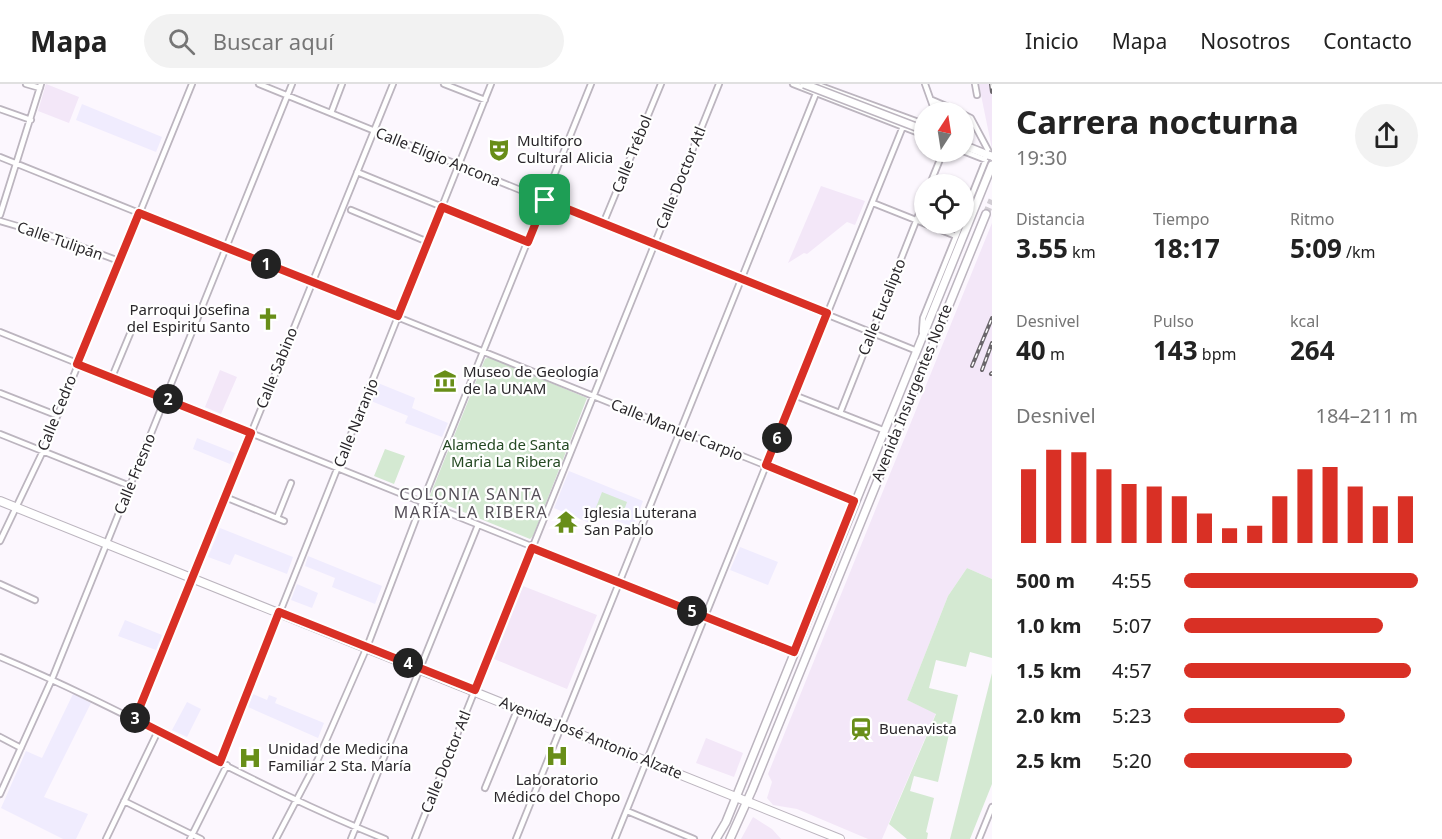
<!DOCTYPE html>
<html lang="es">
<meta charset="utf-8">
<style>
:root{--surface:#fff;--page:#f2f2f2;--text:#222;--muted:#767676;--line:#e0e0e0;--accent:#d93025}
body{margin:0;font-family:"Noto Sans",sans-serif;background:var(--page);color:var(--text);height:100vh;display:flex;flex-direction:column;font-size:22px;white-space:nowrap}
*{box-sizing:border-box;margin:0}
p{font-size:20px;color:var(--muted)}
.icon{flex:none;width:33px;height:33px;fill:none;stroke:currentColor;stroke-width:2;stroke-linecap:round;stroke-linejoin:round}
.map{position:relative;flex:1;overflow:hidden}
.side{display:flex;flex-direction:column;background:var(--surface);width:450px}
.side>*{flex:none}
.needle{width:39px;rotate:12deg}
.controls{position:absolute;left:914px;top:18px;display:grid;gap:12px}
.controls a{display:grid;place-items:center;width:60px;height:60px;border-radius:50%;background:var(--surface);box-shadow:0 2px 4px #0004;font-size:30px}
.pin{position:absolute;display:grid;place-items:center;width:51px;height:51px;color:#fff;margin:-26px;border-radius:12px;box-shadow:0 3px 9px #0006}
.km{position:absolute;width:30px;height:30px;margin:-15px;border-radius:50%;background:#222;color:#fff;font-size:16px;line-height:30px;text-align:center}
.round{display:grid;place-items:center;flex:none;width:63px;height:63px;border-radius:32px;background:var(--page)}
.summary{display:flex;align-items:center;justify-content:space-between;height:102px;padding:0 24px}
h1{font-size:33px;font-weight:700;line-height:45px}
.metrics{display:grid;grid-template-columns:repeat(3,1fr);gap:9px;height:102px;padding:6px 24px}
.metrics div{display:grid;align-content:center}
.metrics b{font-size:26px;font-weight:700}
.metrics small{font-size:16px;font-weight:400}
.metrics p{font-size:16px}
.chart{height:168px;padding:12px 24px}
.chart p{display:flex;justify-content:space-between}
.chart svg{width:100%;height:108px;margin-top:6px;stroke:var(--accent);stroke-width:6}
ul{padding:0 24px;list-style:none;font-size:20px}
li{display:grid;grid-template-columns:96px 72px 1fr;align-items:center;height:45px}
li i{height:15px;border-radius:8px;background:var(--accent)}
header{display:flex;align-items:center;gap:36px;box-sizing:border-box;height:84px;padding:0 30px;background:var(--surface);border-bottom:2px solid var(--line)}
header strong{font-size:28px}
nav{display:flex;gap:33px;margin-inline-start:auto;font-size:21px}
.search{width:420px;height:54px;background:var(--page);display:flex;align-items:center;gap:15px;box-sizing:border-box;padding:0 21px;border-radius:33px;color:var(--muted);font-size:22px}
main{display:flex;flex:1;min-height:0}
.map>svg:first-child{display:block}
.built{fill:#f3e7f8}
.education{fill:#f0ecfe}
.green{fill:#d4e9d2}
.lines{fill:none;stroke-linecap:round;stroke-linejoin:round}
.secondary-tunnel{stroke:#d2cdd4;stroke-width:7;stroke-dasharray:7 3.5;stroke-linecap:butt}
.street-casing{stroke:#bcb5bf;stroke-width:8}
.secondary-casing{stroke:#bcb5bf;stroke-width:10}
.primary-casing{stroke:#bcb5bf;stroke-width:10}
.street{stroke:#fff;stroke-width:4.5}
.secondary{stroke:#fff;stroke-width:7}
.primary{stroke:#fff;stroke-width:8}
.rail-casing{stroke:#6a666b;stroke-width:4}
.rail{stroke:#fff;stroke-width:1.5;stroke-dasharray:4.5;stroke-linecap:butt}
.secondary-bridge-casing{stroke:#bcb5bf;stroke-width:10;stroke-linecap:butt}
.secondary-bridge{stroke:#fff;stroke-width:7}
.route-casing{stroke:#fff;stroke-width:12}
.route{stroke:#d93025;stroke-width:8}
.labels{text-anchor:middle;stroke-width:4.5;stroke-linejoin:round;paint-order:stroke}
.poi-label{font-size:15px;fill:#2a272b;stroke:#fff;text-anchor:start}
.street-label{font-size:15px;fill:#2a272b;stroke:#fff}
.park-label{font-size:15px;fill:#254923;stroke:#fff}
.neighbourhood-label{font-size:16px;letter-spacing:1.5px;fill:#554f58;stroke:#fff}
</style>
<header>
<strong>Mapa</strong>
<div class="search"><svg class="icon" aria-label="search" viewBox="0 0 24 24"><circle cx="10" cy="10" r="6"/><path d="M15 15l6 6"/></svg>Buscar aquí</div>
<nav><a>Inicio</a><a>Mapa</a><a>Nosotros</a><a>Contacto</a></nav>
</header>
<main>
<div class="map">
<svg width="992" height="755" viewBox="0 0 992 755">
<rect width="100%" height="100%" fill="#fcf7fe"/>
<!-- built -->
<path class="built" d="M46 0 79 13 69 39 38 27Z
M979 0H992V65L980 6Z
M821 102 865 117 855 141 847 138 807 170 804 169 788 179Z
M992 139V495L967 484 948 512 907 616 936 629 882 755H868L797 725 773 721 767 714 772 698 768 690Z
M220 286 237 293 221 330 205 323Z
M523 502 597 531 567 605 494 575Z
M706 654 743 669 734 693 696 679Z
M753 733 772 745 781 755H741Z"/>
<!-- education -->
<path class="education" d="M82 20 162 53 156 68 76 36Z
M378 299 415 314 412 324 448 339 442 353 405 339 408 332 371 317Z
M197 354 235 369 230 380 193 365Z
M569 387 643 417 633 443 596 429 592 440 554 424Z
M220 444 293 473 287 490 235 470 230 481 208 473Z
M740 463 778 478 768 501 730 486Z
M308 472 382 502 375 520 332 503 335 494 305 482Z
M297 500 318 509 312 524 291 516Z
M125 536 162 551 156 566 118 552Z
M73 610 91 619 44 713 88 730 76 755H63L1 724 26 667 42 674Z
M253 610 267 616 269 611 277 614 275 619 324 639 318 654 248 623Z
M187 618 201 625 187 653 172 646Z"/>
<!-- green -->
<path class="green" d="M489 273 587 314 533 452 530 455 429 414 485 275Z
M385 365 405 372 394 400 374 392Z
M602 408 627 418 623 429 617 427 614 434 595 426Z
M967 484 992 495V574L970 568 966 583 936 576 929 604 958 611 938 698 914 692 910 707 934 714 926 748 928 749 927 755H907L889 740 936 630 907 616 948 512Z
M992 589V700L970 755H950Z"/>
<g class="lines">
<!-- secondary-tunnel -->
<path class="secondary-tunnel" d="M986 130 992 116"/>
<!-- street casing -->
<g class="street-casing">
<path id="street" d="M26 0 40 4
M259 0 917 267
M444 0 485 16
M793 0 924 51
M815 0 924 40
M925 0 935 28
M975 0 977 11
M932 16 960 28
M0 25 31 36
M331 29 342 0
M963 30 971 34 989 68 963 133
M963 67 986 76
M0 73 854 417
M357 88 528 158
M930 100 943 68
M873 119 956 152
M351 126 428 158
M0 131 41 0
M0 137 55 153 119 177
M603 140 661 0
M0 248 794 568
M922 248 923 234 961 140
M112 293 132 245
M0 309 56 331
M794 311 883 346
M840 329 924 117
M0 350 130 402
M225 413 284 437
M277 434 291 399
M0 457 43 367 192 0
M0 500 35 516
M0 573C131 628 253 702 385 755
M135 635 393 0
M0 653 21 664
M220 678 491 0
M485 704 518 624
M0 710 52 595 292 0
M124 717 201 755
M627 727 694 755
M106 755 158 647
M190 755 227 681
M276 755 318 675 367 563 422 419 591 0
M351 755 478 441
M415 755 719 0
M516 755 819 2
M615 755 906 35
M979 755 992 723"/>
</g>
<!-- secondary casing -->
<g class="secondary-casing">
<path id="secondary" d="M963 61 988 71
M716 755 726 738 992 81
M730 755 752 706 986 130"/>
</g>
<!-- primary casing -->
<g class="primary-casing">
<path id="primary" d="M0 417 840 755"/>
</g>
<!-- street -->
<use href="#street" class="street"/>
<!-- secondary -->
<use href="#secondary" class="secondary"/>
<!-- primary -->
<use href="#primary" class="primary"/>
<!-- rail casing -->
<g class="rail-casing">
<path id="rail" d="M991 0 992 8
M972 282 992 234
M982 286 992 259
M991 290 992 289"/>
</g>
<!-- rail -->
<use href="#rail" class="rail"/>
<!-- secondary-bridge casing -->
<g class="secondary-bridge-casing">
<path id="secondary-bridge" d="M804 0 924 46
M988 71 992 72"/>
</g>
<!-- secondary-bridge -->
<use href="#secondary-bridge" class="secondary-bridge"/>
</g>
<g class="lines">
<!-- route casing -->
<g class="route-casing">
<path id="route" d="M545 116 827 229 766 381 854 417 794 568 532 464 475 606 279 528 220 678 135 635 251 349 77 280 139 129 398 232 442 123 528 158Z"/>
</g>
<!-- route -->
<use href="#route" class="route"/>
</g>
<!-- icons -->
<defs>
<g id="theatre-bare" transform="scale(1.8)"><path d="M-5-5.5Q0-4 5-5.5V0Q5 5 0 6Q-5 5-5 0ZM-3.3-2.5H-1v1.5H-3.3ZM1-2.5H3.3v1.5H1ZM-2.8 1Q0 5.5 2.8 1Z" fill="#688e18" stroke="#fff" stroke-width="2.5" paint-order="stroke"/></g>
<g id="church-bare" transform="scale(1.8)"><path d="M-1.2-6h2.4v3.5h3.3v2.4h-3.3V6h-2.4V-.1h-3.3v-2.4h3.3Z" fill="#688e18" stroke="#fff" stroke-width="2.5" paint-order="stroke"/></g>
<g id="museum-bare" transform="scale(1.8)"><path d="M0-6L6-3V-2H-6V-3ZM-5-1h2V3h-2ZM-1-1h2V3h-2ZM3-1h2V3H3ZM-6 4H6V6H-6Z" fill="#688e18" stroke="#fff" stroke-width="2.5" paint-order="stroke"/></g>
<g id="temple-bare" transform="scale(1.8)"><path d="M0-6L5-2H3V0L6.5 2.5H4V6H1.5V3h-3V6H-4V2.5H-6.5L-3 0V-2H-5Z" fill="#688e18" stroke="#fff" stroke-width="2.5" paint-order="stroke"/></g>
<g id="station-bare" transform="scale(1.8)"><path d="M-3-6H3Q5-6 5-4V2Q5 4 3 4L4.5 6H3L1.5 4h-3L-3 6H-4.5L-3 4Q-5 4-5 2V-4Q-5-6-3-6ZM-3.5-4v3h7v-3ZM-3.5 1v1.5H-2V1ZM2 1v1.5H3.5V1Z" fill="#688e18" stroke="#fff" stroke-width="2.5" paint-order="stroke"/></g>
<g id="hospital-bare" transform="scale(1.8)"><path d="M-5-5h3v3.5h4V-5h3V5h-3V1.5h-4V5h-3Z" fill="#688e18" stroke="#fff" stroke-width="2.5" paint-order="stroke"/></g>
</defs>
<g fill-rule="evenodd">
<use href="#theatre-bare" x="499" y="66"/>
<use href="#church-bare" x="268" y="235"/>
<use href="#museum-bare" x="445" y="297"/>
<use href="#temple-bare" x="566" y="438"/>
<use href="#station-bare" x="861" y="645"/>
<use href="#hospital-bare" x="557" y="672"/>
<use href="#hospital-bare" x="250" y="674"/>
</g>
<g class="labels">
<!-- poi labels -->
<g class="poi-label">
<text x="517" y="62">Multiforo<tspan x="517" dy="17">Cultural Alicia</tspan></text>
<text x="250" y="231" text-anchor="end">Parroqui Josefina<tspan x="250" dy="17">del Espiritu Santo</tspan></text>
<text x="463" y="293">Museo de Geología<tspan x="463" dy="17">de la UNAM</tspan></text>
<text x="584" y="434">Iglesia Luterana<tspan x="584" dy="17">San Pablo</tspan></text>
<text x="879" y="650">Buenavista</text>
<text x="268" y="670">Unidad de Medicina<tspan x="268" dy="17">Familiar 2 Sta. María</tspan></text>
<text x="557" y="701" text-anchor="middle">Laboratorio<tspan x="557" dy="17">Médico del Chopo</tspan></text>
</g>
<!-- street labels -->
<g class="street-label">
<text transform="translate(632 70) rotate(-68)" y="5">Calle Trébol</text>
<text transform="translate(438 73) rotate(22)" y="5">Calle Eligio Ancona</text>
<text transform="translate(681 94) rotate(-68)" y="5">Calle Doctor Atl</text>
<text transform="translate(60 157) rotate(19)" y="5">Calle Tulipán</text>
<text transform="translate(882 223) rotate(-68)" y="5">Calle Eucalipto</text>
<text transform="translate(277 284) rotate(-68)" y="5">Calle Sabino</text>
<text transform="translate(912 309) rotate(-68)" y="5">Avenida Insurgentes Norte</text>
<text transform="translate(57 329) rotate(-68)" y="5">Calle Cedro</text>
<text transform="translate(356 339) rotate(-68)" y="5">Calle Naranjo</text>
<text transform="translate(677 346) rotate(22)" y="5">Calle Manuel Carpio</text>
<text transform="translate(135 390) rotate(-68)" y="5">Calle Fresno</text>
<text transform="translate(591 654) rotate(22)" y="5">Avenida José Antonio Alzate</text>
<text transform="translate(446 678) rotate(-68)" y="5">Calle Doctor Atl</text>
</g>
<!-- park labels -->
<g class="park-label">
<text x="506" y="366">Alameda de Santa<tspan x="506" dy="17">Maria La Ribera</tspan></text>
</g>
<!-- neighbourhood labels -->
<g class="neighbourhood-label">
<text x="471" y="416">COLONIA SANTA<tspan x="471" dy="18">MARÍA LA RIBERA</tspan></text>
</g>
</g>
</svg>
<div class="controls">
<a><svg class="needle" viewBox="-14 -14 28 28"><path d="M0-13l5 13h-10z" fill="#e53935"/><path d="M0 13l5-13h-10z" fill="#767676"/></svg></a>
<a><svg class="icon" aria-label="locate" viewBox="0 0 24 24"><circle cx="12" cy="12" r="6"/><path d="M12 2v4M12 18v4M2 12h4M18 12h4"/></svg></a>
</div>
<div class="pin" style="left:545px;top:116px;background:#1e9e55"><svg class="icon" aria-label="arrive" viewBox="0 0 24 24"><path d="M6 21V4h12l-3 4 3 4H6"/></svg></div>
<b class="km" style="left:266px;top:180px">1</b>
<b class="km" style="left:168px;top:315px">2</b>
<b class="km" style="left:135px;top:634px">3</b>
<b class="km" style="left:408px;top:579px">4</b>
<b class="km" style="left:692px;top:527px">5</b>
<b class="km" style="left:777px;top:354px">6</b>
</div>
<section class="side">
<div class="summary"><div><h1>Carrera nocturna</h1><p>19:30</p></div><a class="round"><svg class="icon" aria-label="share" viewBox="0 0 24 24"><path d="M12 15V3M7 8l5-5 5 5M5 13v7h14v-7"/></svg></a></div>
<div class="metrics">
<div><p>Distancia</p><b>3.55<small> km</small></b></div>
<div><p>Tiempo</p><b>18:17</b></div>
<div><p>Ritmo</p><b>5:09<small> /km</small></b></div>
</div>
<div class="metrics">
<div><p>Desnivel</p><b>40<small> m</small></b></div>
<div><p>Pulso</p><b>143<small> bpm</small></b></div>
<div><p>kcal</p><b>264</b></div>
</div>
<div class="chart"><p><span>Desnivel</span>184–211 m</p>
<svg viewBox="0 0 160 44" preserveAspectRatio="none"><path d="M5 44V14M15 44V6M25 44V7M35 44V14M45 44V20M55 44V21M65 44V25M75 44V32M85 44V38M95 44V37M105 44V25M115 44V14M125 44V13M135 44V21M145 44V29M155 44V25"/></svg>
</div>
<ul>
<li><b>500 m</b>4:55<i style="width:100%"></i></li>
<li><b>1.0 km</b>5:07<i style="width:85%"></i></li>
<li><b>1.5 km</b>4:57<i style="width:97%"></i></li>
<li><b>2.0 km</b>5:23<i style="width:69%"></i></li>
<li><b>2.5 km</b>5:20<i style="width:72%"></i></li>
</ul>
</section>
</main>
